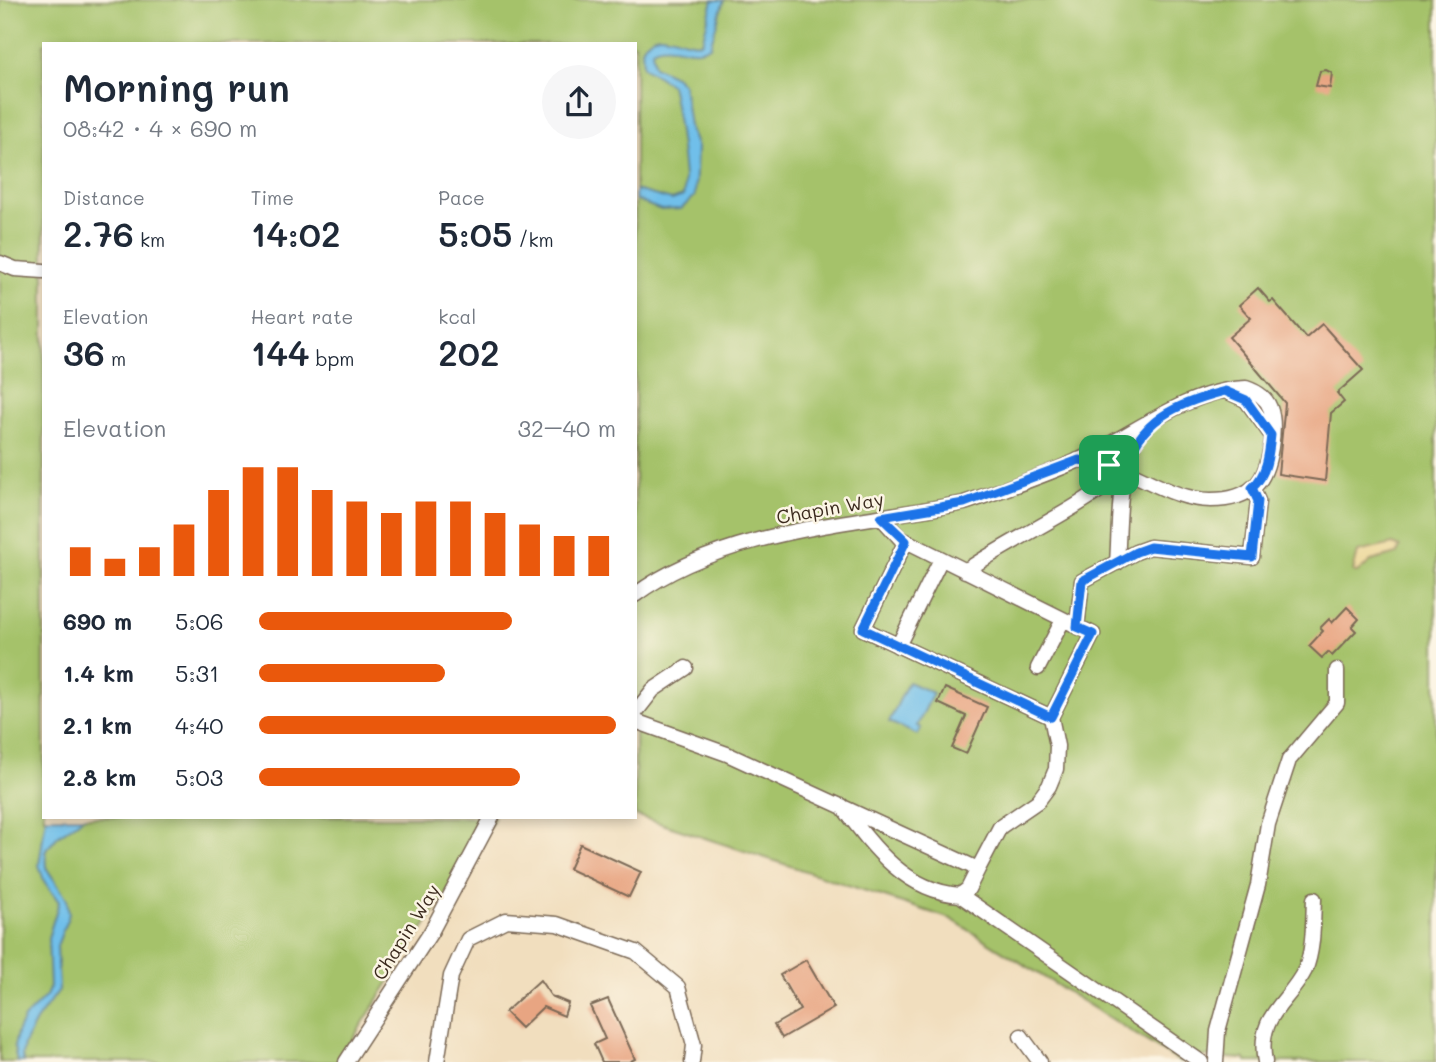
<!DOCTYPE html>
<meta charset="utf-8">
<style>
:root{--surface:#fff;--page:#f6f6f7;--text:#1f2937;--muted:#747a83;--accent:#ea580c}
body{margin:0;font-family:Mali,sans-serif;background:var(--page);color:var(--text);height:100vh;display:flex;flex-direction:column;font-size:26px;white-space:nowrap}
*{box-sizing:border-box;margin:0}
p{font-size:23px;color:var(--muted)}
.icon{flex:none;width:38px;height:38px;fill:none;stroke:currentColor;stroke-width:2;stroke-linecap:round;stroke-linejoin:round}
.map{position:relative;flex:1;overflow:hidden}
.drawer{position:absolute;left:42px;top:42px;width:595px;height:777px;display:flex;flex-direction:column;background:var(--surface);border-radius:0px;box-shadow:0 4px 10px #0003}
.drawer>*{flex:none}
.pin{position:absolute;display:grid;place-items:center;width:60px;height:60px;color:#fff;margin:-30px;border-radius:14px;box-shadow:0 4px 10px #0006}
.round{display:grid;place-items:center;flex:none;width:74px;height:74px;border-radius:37px;background:var(--page)}
.head{display:flex;align-items:center;justify-content:space-between;height:119px;padding:0 21px}
h1{font-size:38px;font-weight:600;line-height:52px}
.figures{display:grid;grid-template-columns:repeat(3,1fr);gap:10px;height:119px;padding:7px 21px}
.figures div{display:grid;align-content:center}
.figures b{font-size:35px;font-weight:600}
.figures small{font-size:19px;font-weight:400}
.figures p{font-size:19px}
.chart{height:196px;padding:14px 21px}
.chart p{display:flex;justify-content:space-between}
.chart svg{width:100%;height:126px;margin-top:7px;stroke:var(--accent);stroke-width:6}
ul{padding:0 21px;list-style:none;font-size:23px}
li{display:grid;grid-template-columns:112px 84px 1fr;align-items:center;height:52px}
li i{height:18px;border-radius:9px;background:var(--accent)}
.map>svg:first-child{display:block}
.green{fill:#a5c26a;stroke:#707644;stroke-width:2}
.sand{fill:#eeda9e;stroke:#94825e;stroke-width:2}
.water{fill:#6fbfea;stroke:#557484;stroke-width:2}
.building{fill:#e8a582}
.lines{fill:none;stroke-linecap:round;stroke-linejoin:round}
.minor-casing{stroke:#7b6956;stroke-width:17}
.minor{stroke:#fff;stroke-width:14}
.route-casing{stroke:#fff;stroke-width:14}
.route{stroke:#1a73e8;stroke-width:9}
.labels{text-anchor:middle;stroke-width:5;stroke-linejoin:round;paint-order:stroke}
.street-label{font-size:19px;fill:#3b2a1e;stroke:#fcf5e5}
</style>
<div class="map">
<svg width="1436" height="1062" viewBox="0 0 1436 1062">
<rect width="100%" height="100%" fill="#fcf5e5"/>
<filter id="ink" filterUnits="userSpaceOnUse"><feTurbulence type="fractalNoise" baseFrequency=".0143" numOctaves="2"/><feDisplacementMap in="SourceGraphic" scale="14" xChannelSelector="R" yChannelSelector="G"/><feConvolveMatrix kernelMatrix="1 2 1 2 8 2 1 2 1" color-interpolation-filters="sRGB"/></filter>
<filter id="wash" filterUnits="userSpaceOnUse"><feTurbulence type="fractalNoise" baseFrequency=".00686" numOctaves="4" result="noise"/><feDisplacementMap in="SourceGraphic" scale="28" xChannelSelector="R" yChannelSelector="G"/><feGaussianBlur stdDeviation="1.57" result="paint"/><feColorMatrix in="noise" values="0 0 0 0 0 0 0 0 0 0 0 0 0 0 0 0 0 1.4 0 .05"/><feComposite in="paint" operator="in"/></filter>
<g filter="url(#wash)">
<rect width="100%" height="100%" fill="#f1debe"/>
<!-- green -->
<path class="green" d="M0 0H1436V1062H1246L1245 1059 1180 1055V1062L951 919 635 815V44H44V817H495L338 1062H0Z"/>
<!-- sand -->
<path class="sand" d="M1393 544 1400 547 1397 554 1371 561 1357 573 1353 571 1358 552Z"/>
<!-- water -->
<path class="water" d="M713 0H724L710 46C691 58 670 39 652 50L654 66 675 76 683 84 689 126 697 148 695 196 681 209 661 210 635 200V190L672 200 683 196C688 185 675 101 671 85L643 67 642 49C657 19 681 47 702 42Z
M908 682 933 693 917 726 921 728 918 735 889 722Z
M46 817H84L58 836 46 850 47 869 67 899 69 914 57 946 59 990 36 1021 24 1044 22 1057 24 1062H17L14 1047 17 1033 24 1018 46 996 50 987 48 938 59 902 44 881 39 865Z"/>
<g id="blocks">
<!-- building -->
<path class="building" d="M1326 70 1332 73 1330 88 1316 86 1320 71Z
M1258 288 1270 302 1273 300 1306 338 1322 324 1363 370 1337 393 1344 402 1331 413 1325 481 1278 474 1285 403 1229 337 1251 318 1239 305Z
M1347 607 1359 619 1352 627 1356 631 1332 656 1328 652 1322 658 1309 646 1323 631 1320 628 1329 619 1332 623Z
M945 688 987 707 966 754 952 748 966 716 938 703Z
M580 844 641 872 629 897 569 869Z
M806 960 834 1008 782 1038 774 1025 800 1010 780 975Z
M540 980 551 996 568 1003 564 1016 543 1007 521 1028 505 1012Z
M608 999 635 1059 629 1062H602L594 1044 605 1039 590 1006Z"/>
</g>
</g>
<g filter="url(#ink)">
<use href="#blocks" fill-opacity="0" stroke="#7b6956" stroke-width="2"/>
<g class="lines">
<!-- minor casing -->
<g class="minor-casing">
<path id="minor" d="M0 263 15 269 44 271
M1226 391 1246 400 1270 433
M881 517 900 538 1093 634 1051 717 1057 746 1056 769 1049 786 1038 801 1000 827 978 869
M906 541 863 629 1051 717
M1117 563C1120 526 1116 453 1146 428
M965 571C1017 536 1077 511 1125 471
M635 595C723 529 859 523 964 503 1002 490 1042 477 1079 460 1132 436 1186 390 1246 388 1255 391 1266 397 1270 408 1277 426 1270 471 1256 485 1245 496 1227 500 1211 500 1174 500 1144 476 1110 465 1100 462 1089 462 1078 460
M1077 627 1082 581 1136 552 1150 547 1252 557 1258 501 1252 488
M898 646 941 559
M1038 668 1063 620
M635 713 653 690 686 668
M635 721 727 754 978 869 968 889 960 895C905 891 873 847 842 806
M960 895 1201 1062
M1021 1036 1040 1062
M346 1062 431 932 492 817
M437 1062 451 976 468 939 506 920 557 924 636 952 678 987 694 1045 692 1062
M1216 1062 1218 1031 1258 885 1268 824 1289 760 1337 703V670
M1265 1062C1256 1015 1288 1004 1305 970 1314 950 1313 920 1314 899"/>
</g>
<!-- minor -->
<use href="#minor" class="minor"/>
</g>
</g>
<g class="lines" filter="url(#ink)">
<!-- route casing -->
<g class="route-casing">
<path id="route" d="M1225 391 1246 400 1271 435C1269 454 1267 475 1252 488L1258 501 1252 557 1150 547 1136 552 1082 581 1077 627 1093 634 1051 717 863 629 906 541 881 517 964 503 1079 460 1109 465 1125 471C1137 420 1178 403 1225 391Z"/>
</g>
<!-- route -->
<use href="#route" class="route"/>
</g>
<g class="labels">
<!-- street labels -->
<g class="street-label">
<text transform="translate(830 508) rotate(-10)" y="7">Chapin Way</text>
<text transform="translate(406 932) rotate(-58)" y="7">Chapin Way</text>
</g>
</g>
</svg>
<div class="pin" style="left:1109px;top:465px;background:#1e9e55"><svg class="icon" aria-label="arrive" viewBox="0 0 24 24"><path d="M6 21V4h12l-3 4 3 4H6"/></svg></div>
<section class="drawer">
<div class="head"><div><h1>Morning run</h1><p>08:42 · 4 × 690 m</p></div><a class="round"><svg class="icon" aria-label="share" viewBox="0 0 24 24"><path d="M12 15V3M7 8l5-5 5 5M5 13v7h14v-7"/></svg></a></div>
<div class="figures">
<div><p>Distance</p><b>2.76<small> km</small></b></div>
<div><p>Time</p><b>14:02</b></div>
<div><p>Pace</p><b>5:05<small> /km</small></b></div>
</div>
<div class="figures">
<div><p>Elevation</p><b>36<small> m</small></b></div>
<div><p>Heart rate</p><b>144<small> bpm</small></b></div>
<div><p>kcal</p><b>202</b></div>
</div>
<div class="chart"><p><span>Elevation</span>32–40 m</p>
<svg viewBox="0 0 160 44" preserveAspectRatio="none"><path d="M5 44V34M15 44V38M25 44V34M35 44V26M45 44V14M55 44V6M65 44V6M75 44V14M85 44V18M95 44V22M105 44V18M115 44V18M125 44V22M135 44V26M145 44V30M155 44V30"/></svg>
</div>
<ul>
<li><b>690 m</b>5:06<i style="width:71%"></i></li>
<li><b>1.4 km</b>5:31<i style="width:52%"></i></li>
<li><b>2.1 km</b>4:40<i style="width:100%"></i></li>
<li><b>2.8 km</b>5:03<i style="width:73%"></i></li>
</ul>
</section>
</div>
